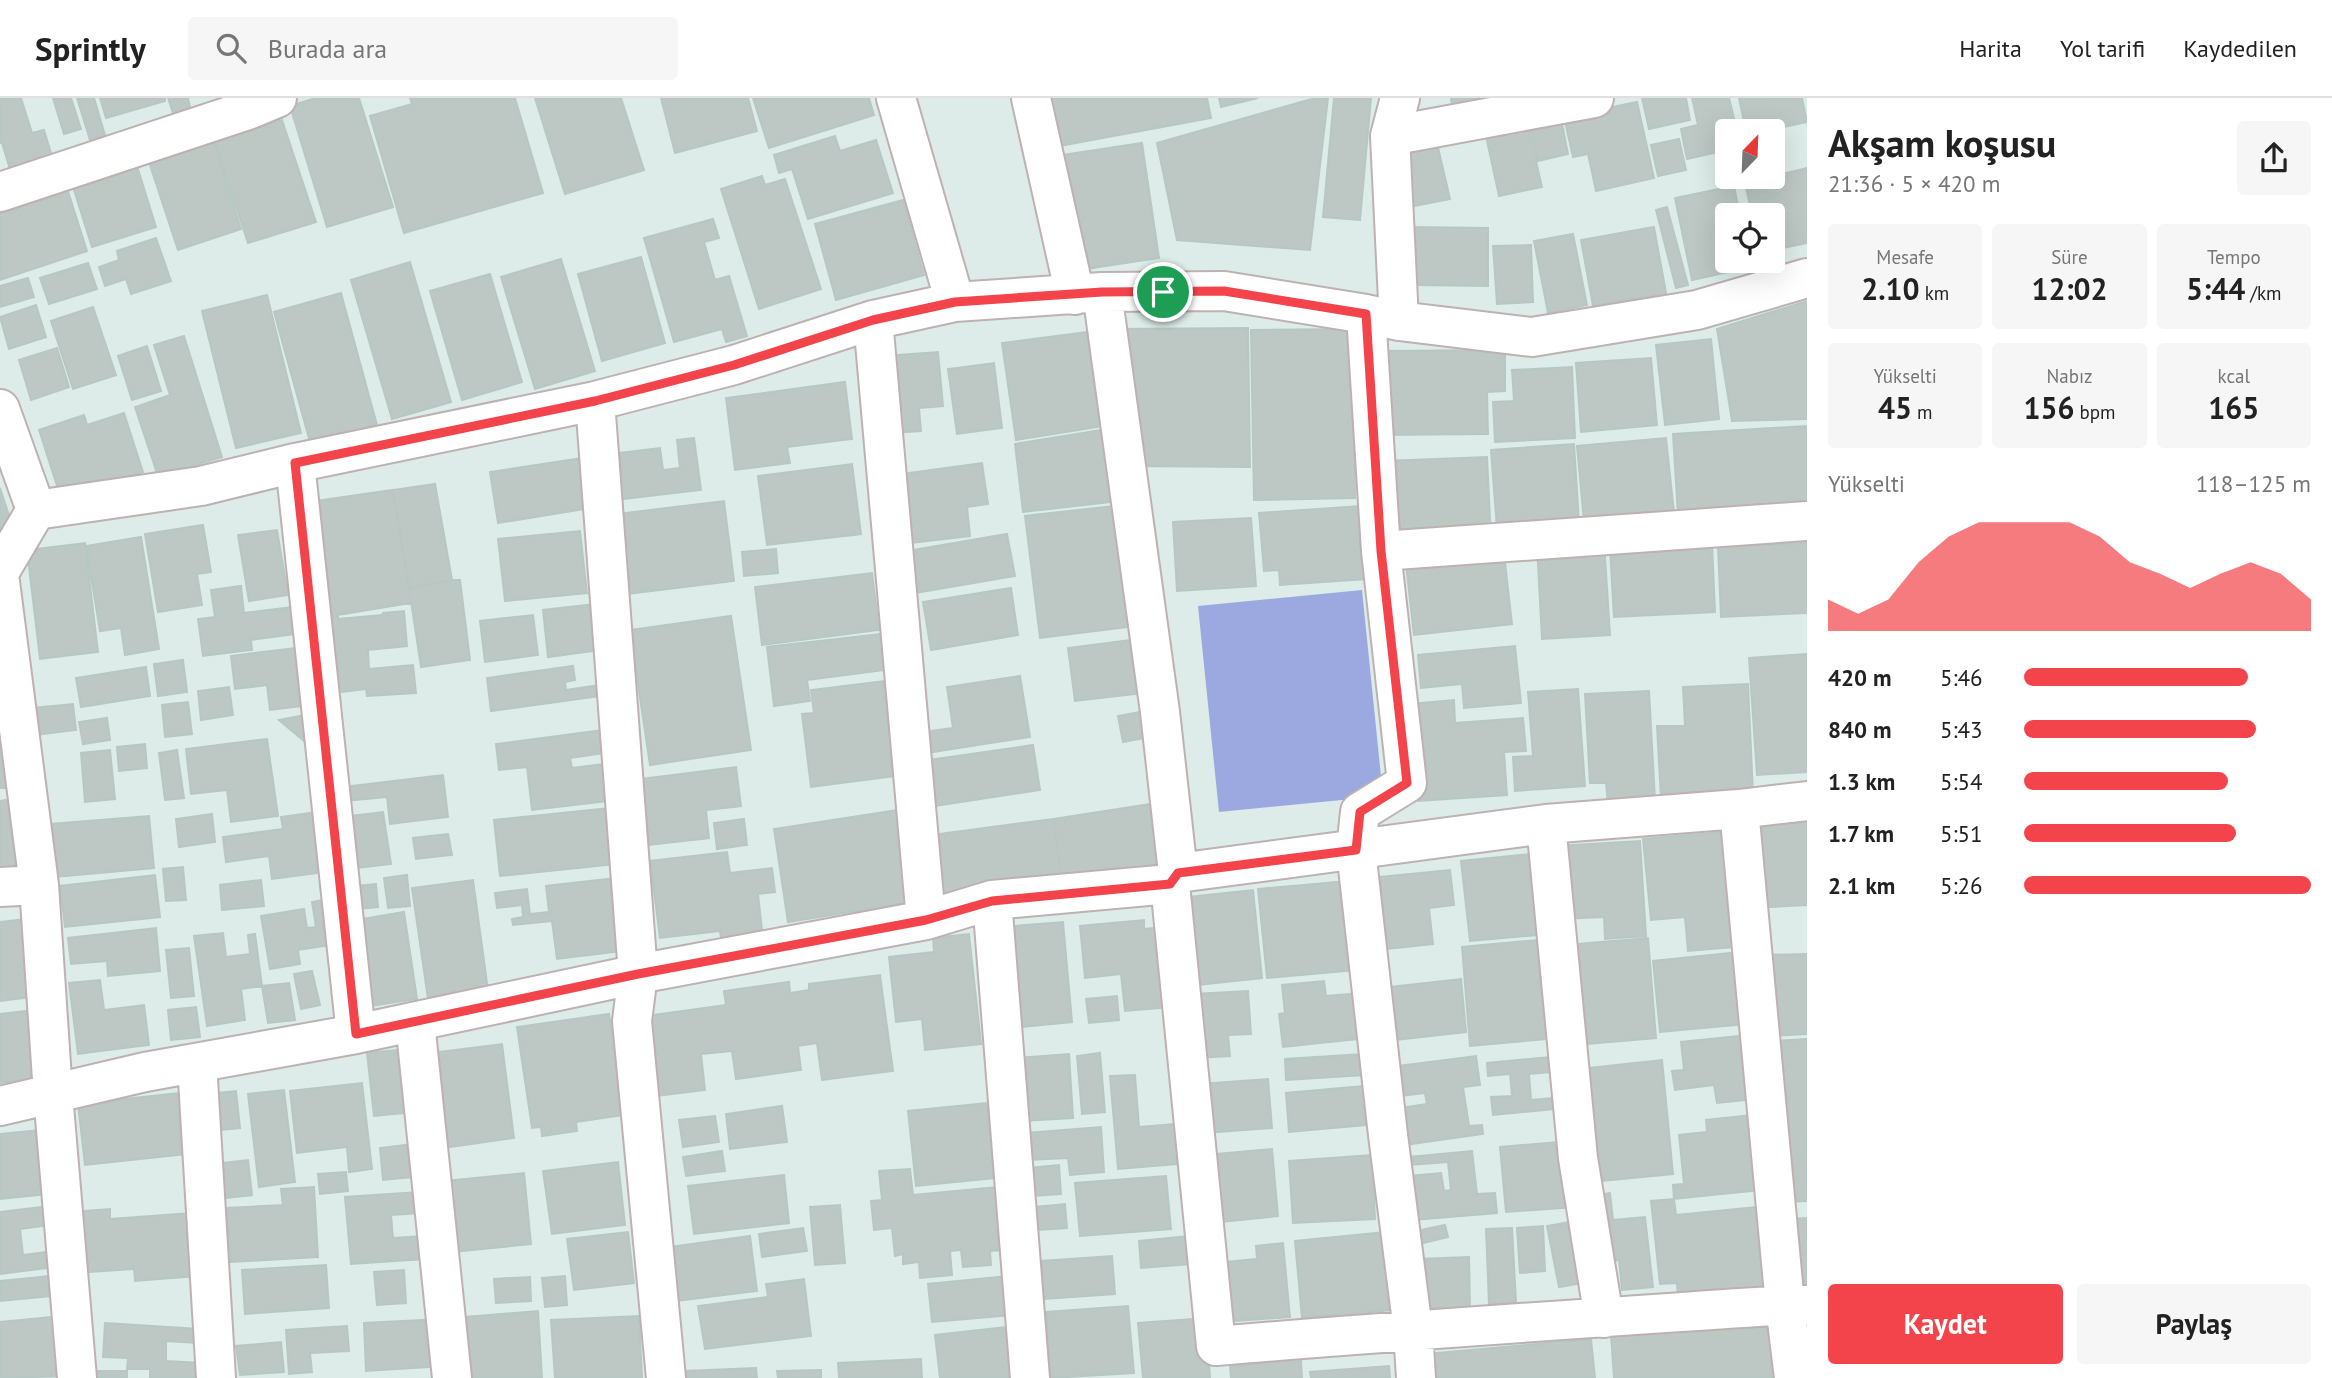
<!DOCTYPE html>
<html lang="tr">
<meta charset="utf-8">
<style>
:root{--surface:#fff;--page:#f6f6f6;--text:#222;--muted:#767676;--line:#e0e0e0;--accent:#f2444a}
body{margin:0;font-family:"PT Sans",sans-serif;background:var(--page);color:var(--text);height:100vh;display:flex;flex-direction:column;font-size:26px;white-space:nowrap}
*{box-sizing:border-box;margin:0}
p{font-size:23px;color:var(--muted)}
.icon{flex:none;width:38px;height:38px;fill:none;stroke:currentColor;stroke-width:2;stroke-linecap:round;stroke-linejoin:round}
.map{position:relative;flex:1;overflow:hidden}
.drawer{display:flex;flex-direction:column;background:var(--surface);width:525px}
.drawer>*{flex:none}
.needle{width:46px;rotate:23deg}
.tools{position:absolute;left:1715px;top:21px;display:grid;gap:14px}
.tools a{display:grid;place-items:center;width:70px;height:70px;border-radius:7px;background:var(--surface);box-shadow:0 7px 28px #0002;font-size:35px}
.pin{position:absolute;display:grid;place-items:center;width:60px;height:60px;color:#fff;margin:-30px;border:4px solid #fff;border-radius:50%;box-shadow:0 2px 7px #0007}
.round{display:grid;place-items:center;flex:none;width:74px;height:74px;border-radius:7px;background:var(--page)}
.summary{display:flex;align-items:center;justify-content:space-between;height:119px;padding:0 21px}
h1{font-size:38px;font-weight:800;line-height:52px}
.figures{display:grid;grid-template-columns:repeat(3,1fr);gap:10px;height:119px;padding:7px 21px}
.figures div{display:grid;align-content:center;border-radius:7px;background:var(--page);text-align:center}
.figures b{font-size:30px;font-weight:800}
.figures small{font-size:19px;font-weight:400}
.figures p{font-size:19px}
.chart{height:196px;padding:14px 21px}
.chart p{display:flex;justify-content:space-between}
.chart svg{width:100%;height:126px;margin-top:7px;fill:var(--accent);opacity:.7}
.primary-button{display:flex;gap:14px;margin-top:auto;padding:14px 21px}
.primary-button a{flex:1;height:80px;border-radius:7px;background:var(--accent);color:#fff;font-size:28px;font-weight:800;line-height:80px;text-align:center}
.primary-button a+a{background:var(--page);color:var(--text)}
ul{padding:0 21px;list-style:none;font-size:23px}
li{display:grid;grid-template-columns:112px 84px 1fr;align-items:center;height:52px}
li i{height:18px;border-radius:9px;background:var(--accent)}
header{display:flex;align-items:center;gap:42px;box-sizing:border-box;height:98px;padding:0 35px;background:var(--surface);border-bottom:2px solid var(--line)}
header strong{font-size:33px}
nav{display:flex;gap:38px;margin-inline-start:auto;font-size:24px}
.search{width:490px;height:63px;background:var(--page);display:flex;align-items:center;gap:18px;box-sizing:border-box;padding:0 24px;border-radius:7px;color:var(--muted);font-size:26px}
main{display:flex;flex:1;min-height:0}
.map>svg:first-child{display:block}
.green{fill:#9ca9e0}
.building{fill:#bdc7c4;stroke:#b7c7c4;stroke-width:2}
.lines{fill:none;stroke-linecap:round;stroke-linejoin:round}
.minor-casing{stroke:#beb1b1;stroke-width:42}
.minor{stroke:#fff;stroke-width:38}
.route-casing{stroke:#fff;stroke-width:14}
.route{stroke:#f2444a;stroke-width:9}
</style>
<header>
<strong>Sprintly</strong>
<div class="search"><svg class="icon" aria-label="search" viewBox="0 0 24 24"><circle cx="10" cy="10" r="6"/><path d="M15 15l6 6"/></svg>Burada ara</div>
<nav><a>Harita</a><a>Yol tarifi</a><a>Kaydedilen</a></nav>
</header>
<main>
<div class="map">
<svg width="1807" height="1280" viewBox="0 0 1807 1280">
<rect width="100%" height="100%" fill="#ddece8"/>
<!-- green -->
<path class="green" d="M1362 492 1383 698 1219 714 1198 508Z"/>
<!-- building -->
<path class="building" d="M0 0H21L32 35 44 32 54 65 12 78 2 45H0Z
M53 0H71L81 31 64 36Z
M77 0H94L105 37 90 42Z
M100 0H165V3L106 20Z
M168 0H188L190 9 173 15Z
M316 0H359L393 109 327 129 290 8Z
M410 0H515L543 95 404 135 370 18 412 6Z
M535 0H621L644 72 565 96Z
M661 0H748L757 33 675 55Z
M753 0H869L874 17 769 50Z
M1045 0H1207L1211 20 1054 49Z
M1219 0H1258L1221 9Z
M1315 0H1328L1310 152 1177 142 1157 45Z
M1334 0H1371L1360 122 1323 119Z
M1451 0H1536L1453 15Z
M1642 0H1686L1690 22 1649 31Z
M1692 0H1729L1737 33H1727V52L1687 61 1681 31 1698 27Z
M1739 0H1802L1807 24 1765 33H1746Z
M1637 4 1654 80 1596 93 1588 56 1573 59 1564 19Z
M1561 21 1568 56 1538 63 1530 28Z
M282 22 316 124 248 145 215 44Z
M1528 29 1542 89 1499 98 1486 38Z
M210 34 241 131 178 152 146 55Z
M835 38 840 53 876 42 893 95 808 121 792 71 779 75 774 57Z
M1679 41 1686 72 1658 78 1651 47Z
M1142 45 1159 160 1079 172 1062 57Z
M1437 45 1450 101 1409 109 1397 54Z
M137 68 156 129 92 149 73 89Z
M1807 70V145L1773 152V117H1752L1745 85Z
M762 78 765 87 785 81 821 191 759 211 721 91Z
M66 87 87 153 0 182V109Z
M1734 88 1740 117H1727V163H1750L1751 169 1692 182 1675 100Z
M903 102 924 177 836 202 815 126Z
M1667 109 1688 187 1676 190 1656 112Z
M713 121 719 140 704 144 715 182 729 178 747 238 726 244 722 231 674 244 644 140Z
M1413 129 1488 130V188L1413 187Z
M1654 129 1666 195 1593 208 1581 142Z
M1573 136 1587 207 1548 215 1534 143Z
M156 140 171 183 131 196 126 181 105 188 99 169 119 162 117 153Z
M1531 147 1533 204 1497 206 1493 148Z
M641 159 665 245 602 263 578 176Z
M561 161 595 273 535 291 501 179Z
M410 164 451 304 392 321 351 182Z
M88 165 97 191 49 206 40 180Z
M490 176 522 284 462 302 430 193Z
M28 180 34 199 0 209V188Z
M341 195 377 327 310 344 274 214Z
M267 197 301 335 236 350 202 213Z
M1807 203V321L1732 323 1717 231Z
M36 207 46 239 9 251 0 219Z
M93 209 116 277 73 291 51 223Z
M1248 230 1250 369 1128 368 1113 231Z
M1352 231 1355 400 1254 402 1251 232Z
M1094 233 1110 327 1016 342 1002 245Z
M184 238 222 359 158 378 135 309 170 297 154 247Z
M1711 241 1719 321 1665 327 1656 247Z
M147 248 161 293 132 302 118 258Z
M57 250 69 289 31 302 19 262Z
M1505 252V293L1487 294 1488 336 1382 337 1381 253Z
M938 254 943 308 919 310 921 333 892 335 885 258Z
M1651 260 1657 327 1581 334 1576 265Z
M994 265 1002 330 957 336 948 271Z
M1572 269 1575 340 1495 344 1493 304 1514 303 1512 272Z
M845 284 852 341 787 349 790 365 735 372 726 300Z
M124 315 143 374 61 400 39 332 84 317 87 327Z
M1807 328V409L1678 417 1673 336Z
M1108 331 1120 403 1023 414 1015 346Z
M694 340 701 392 616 402 610 356 660 350 663 372 680 370 677 342Z
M1666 340 1674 415 1584 423 1577 348Z
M1574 346 1579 425 1497 431 1491 352Z
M1487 359 1491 442 1387 446 1383 363Z
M583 360 591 410 498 425 490 374Z
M982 365 988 406 967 409 970 438 902 446 893 377Z
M852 366 861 436 767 447 758 378Z
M435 386 452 482 409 490 393 392Z
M0 390 12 427 0 431Z
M393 392 411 505 325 519 308 404Z
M724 403 734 483 628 496 617 416Z
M1122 407 1137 528 1040 540 1025 418Z
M1361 408 1367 481 1280 487 1279 472 1264 473 1259 415Z
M1251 420 1256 488 1177 493 1173 424Z
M203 427 211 474 197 476 202 507 158 514 145 436Z
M277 432 288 497 249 503 238 437Z
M580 433 587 495 505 503 498 441Z
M1007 436 1015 478 909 496 901 454Z
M141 439 159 551 125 557 121 530 100 533 86 448Z
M1604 444 1610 537 1542 541 1537 447Z
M85 445 98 554 40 561 27 452Z
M1807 445V515L1721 519 1718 449Z
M1712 446 1715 514 1614 519 1610 451Z
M776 451 778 475 744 478 742 454Z
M1504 456 1512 526 1414 537 1406 467Z
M872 475 879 532 762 547 755 489Z
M452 482H460L470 562 421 569 409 490Z
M241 488 244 515 292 509 296 536 251 542 252 552 203 558 198 521 215 519 211 492Z
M1011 490 1018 537 931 552 923 504Z
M595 506 601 552 548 559 543 512Z
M404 513 407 548 368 552 369 571 413 567 416 595 367 598 366 591 334 595 325 519 338 517V521L382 517 383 515Z
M533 517 538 557 485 564 480 523Z
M731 518 751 652 650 667 630 532Z
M880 536 885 572 807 582 810 603 774 608 767 549Z
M1145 540 1151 594 1075 603 1068 550Z
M1515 548 1521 605 1464 610 1462 586 1421 590 1418 557Z
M295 550 303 608 270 612 267 587 235 591 231 558Z
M1807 556V674L1757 677 1749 560Z
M183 562 187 594 158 598 154 566Z
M573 568 575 582 565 584 566 592 600 587 601 598 491 613 487 580Z
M146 569 150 598 81 609 76 580Z
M1020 578 1030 639 926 655 923 634 953 630 947 589Z
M884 583 886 606 894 605 904 677 811 689 802 616 814 615 811 592Z
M1748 586 1753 696 1661 700 1657 628H1685L1683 589Z
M229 589 233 617 201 622 198 593Z
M1578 591 1585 688 1515 693 1513 659 1533 658 1528 594Z
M1649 593 1655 702 1608 705 1606 685H1590L1585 596Z
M1454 602 1455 625 1523 620 1526 653 1504 654 1507 697 1418 703 1410 606Z
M188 604 192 636 165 639 162 607Z
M73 606 76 632 36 637 33 610Z
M1151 612 1155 638 1123 644 1118 618Z
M315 615 316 653 279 622Z
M107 620 110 642 83 646 79 624Z
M602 632 605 655 570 660 572 670 603 666 607 703 532 712 527 669 499 672 496 646Z
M267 641 278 718 231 724 227 692 191 696 186 651Z
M0 644H2L7 690H0Z
M145 646 147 670 119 673 117 649Z
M1033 647 1040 692 928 709 921 663Z
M110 652 115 701 85 704 81 655Z
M177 652 184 700 165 702 159 655Z
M736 669 741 708 706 712 709 740 640 748 632 682Z
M443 677 448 719 390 726 387 699 345 703 344 689Z
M14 701 24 773 0 777V703Z
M1157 705 1165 769 1062 781 1053 721Z
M609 710 615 766 500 778 494 722Z
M898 712 912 804 788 824 774 731Z
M317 714 326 774 272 781 269 758 226 764 223 739 283 731 281 719Z
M383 714 391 766 349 771 341 719Z
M212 716 215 744 179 749 176 721Z
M149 718 154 770 55 779 50 726Z
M744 721 747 747 717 751 714 725Z
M1053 721 1062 781 940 798 931 737Z
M1807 722V807L1753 810 1750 724Z
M1724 734 1734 849 1688 853 1685 819 1651 822 1643 741Z
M448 736 452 757 416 761 413 740Z
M1640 743 1646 838 1605 841 1604 819 1561 821 1557 748Z
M727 754 730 775 772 770 775 794 758 796 763 841 722 846 720 833 660 840 650 763Z
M1541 755 1550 836 1470 843 1461 763Z
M183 769 186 802 166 803 163 771Z
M1450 772 1454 807 1429 810 1433 846 1377 852 1370 780Z
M155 777 160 819 65 829 60 788Z
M407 777 410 808 388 810 384 780Z
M615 780 623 853 557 861 552 823 513 827 512 821 523 819 522 807 497 810 495 795 527 791 530 816 549 814 546 788Z
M261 782 264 808 222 812 220 787Z
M473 782 489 900 429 908 412 790Z
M1347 783 1356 872 1267 880 1258 791Z
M376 786 378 809 358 811 356 788Z
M1253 792 1262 880 1189 888 1179 800Z
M323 802 330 847 298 852 300 866 270 871 261 818 304 811 307 830 316 829 312 804Z
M404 814 417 901 370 908 356 822Z
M25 821 33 899 0 903V824Z
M1144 822V831L1163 829 1171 909 1125 913 1121 876 1085 880 1080 828Z
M1063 824 1072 924 1011 930 1002 829Z
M156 830 160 873 108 878 107 863 71 866 68 840Z
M223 835 226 859 250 856 248 837 255 836 262 888 241 891 245 922 207 928 194 838Z
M969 836 981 946 925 952 922 921 896 924 889 859 934 854 933 840Z
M1648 840 1656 940 1575 947 1566 847Z
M1549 841 1558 940 1470 948 1462 849Z
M189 850 194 898 171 900 166 852Z
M1739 854 1746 926 1660 934 1653 863Z
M1807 856V936L1765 938 1763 857Z
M312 873 320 907 301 911 294 876Z
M880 877 893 973 822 982 817 945 798 948 801 972 736 981 732 953 701 956 705 992 649 999 638 919 726 907 724 893 789 884 790 895 809 892V886Z
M1461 881 1466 934 1387 943 1381 890Z
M100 882 104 912 144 907 149 947 78 956 69 885Z
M1324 883 1326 898 1362 895 1367 940 1283 949 1279 916 1285 915 1282 887Z
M289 885 295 922 268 925 262 888Z
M1248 893 1251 936 1228 937 1230 958 1196 960 1193 896Z
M1117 898 1119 922 1089 925 1086 901Z
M196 909 200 939 171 942 168 912Z
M33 912 41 980 0 985V916Z
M609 916 624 1017 576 1024 577 1033 542 1038 541 1029 532 1030 517 929Z
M1748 937 1755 1001 1717 1005 1714 987 1675 992 1672 973 1684 972 1681 944Z
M1807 941V1103L1782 1104 1775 943Z
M502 946 514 1040 442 1050 430 955Z
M407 951 414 1014 374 1018 367 955Z
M1100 955 1105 1014 1082 1016 1077 958Z
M1069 956 1073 1020 1022 1023 1017 960Z
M1363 956 1365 977 1286 982 1285 961Z
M1476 958 1480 987 1463 989 1469 1028 1482 1027 1483 1036 1404 1047 1399 1010 1427 1006 1425 995 1393 999 1389 969Z
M1561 958 1563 973 1529 976 1531 1002 1564 999 1565 1010 1493 1017 1491 999 1512 998 1510 976 1488 978 1487 965Z
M1662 962 1673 1076 1591 1084 1580 971Z
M1135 977 1139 1029 1186 1025 1189 1065 1118 1071 1110 978Z
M1268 981 1272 1030 1205 1035 1200 986Z
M362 985 372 1071 349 1074 347 1049 297 1055 290 993Z
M1363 988 1366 1027 1289 1034 1286 995Z
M284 992 295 1084 259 1089 248 996Z
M236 993 240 1030 211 1033 207 996Z
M179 995 186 1056 85 1067 78 1006Z
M987 1005 995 1080 916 1088 908 1013Z
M782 1008 787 1044 730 1051 726 1016Z
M1752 1017 1760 1092 1674 1101 1673 1087 1684 1086 1679 1037 1707 1034 1706 1022Z
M715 1018 719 1044 683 1049 679 1022Z
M1101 1029 1104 1074 1070 1077 1068 1060 1028 1062 1026 1035Z
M40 1032 47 1096 0 1101V1036Z
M1569 1043 1575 1109 1506 1114 1500 1049Z
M420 1045 423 1078 383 1082 380 1050Z
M1272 1051 1278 1118 1212 1125 1206 1057Z
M722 1053 725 1073 686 1078 683 1059Z
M1472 1053 1477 1096 1495 1095 1497 1115 1414 1122 1410 1078 1441 1075 1444 1093 1451 1092 1448 1064 1410 1067 1409 1059Z
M1372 1057 1375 1121 1293 1125 1289 1063Z
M248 1062 252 1097 218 1101 215 1066Z
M618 1064 625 1127 552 1136 543 1073Z
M1059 1067 1061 1096 1032 1098 1029 1070Z
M910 1071 913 1097 997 1089 1004 1152 990 1153 991 1167 963 1169 961 1152 950 1153 952 1177 920 1180 919 1164 903 1166V1156L895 1158 892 1130 874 1132 871 1103 882 1102 879 1073Z
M346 1074 348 1093 320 1096 318 1076Z
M524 1075 531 1146 453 1154 446 1083Z
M784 1077 789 1125 694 1136 688 1088Z
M1166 1078 1171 1131 1080 1138 1075 1085Z
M314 1089 318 1159 231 1164 227 1110 283 1107 281 1091Z
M419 1094 420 1115 391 1117 393 1140 423 1138 425 1161 351 1166 345 1099Z
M1610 1095 1613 1122 1645 1119 1653 1189 1622 1192 1619 1162 1601 1163 1594 1097Z
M1674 1101 1676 1117 1756 1109 1765 1194 1678 1203 1677 1185 1660 1186 1651 1103Z
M1065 1106 1067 1130 1038 1132 1035 1109Z
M840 1107 845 1165 815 1167 810 1109Z
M49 1108 51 1127 20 1131 23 1157 53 1153 55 1169 0 1176V1114Z
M110 1111V1121L191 1115 196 1178 135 1183 134 1171 75 1175 71 1114Z
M1807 1120V1195L1795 1196 1789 1121Z
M1581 1122 1583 1185 1559 1189 1547 1128Z
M1445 1127 1448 1139 1419 1146 1416 1133Z
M1543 1128 1545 1173 1520 1175 1517 1130Z
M803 1130 807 1153 762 1159 759 1136Z
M1512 1130 1516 1204 1489 1206 1486 1131Z
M628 1134 634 1185 574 1192 567 1141Z
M1385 1134 1392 1212 1302 1220 1295 1143Z
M750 1138 757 1193 669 1204 662 1150Z
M1189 1138 1191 1166 1141 1170 1139 1143Z
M1283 1145 1290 1219 1221 1224 1216 1165 1257 1161 1256 1148Z
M1112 1158 1115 1196 1044 1201 1041 1163Z
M1469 1159 1470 1213 1418 1214 1416 1161Z
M326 1167 329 1210 245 1216 242 1172Z
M404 1172 406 1205 377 1207 374 1174Z
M59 1177 61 1197 0 1203V1183Z
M565 1178 567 1207 545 1209 542 1180Z
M1008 1178 1012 1217 932 1224 928 1186Z
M530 1179 531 1203 496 1205 494 1181Z
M804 1181 811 1238 705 1251 698 1208 768 1199 766 1186Z
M1128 1208 1134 1275 1051 1280 1046 1214Z
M538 1213 542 1280H470L466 1219Z
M61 1218 66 1278 0 1280V1224Z
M639 1218 642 1280H555L551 1222Z
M1206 1220 1210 1280H1143L1138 1225Z
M441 1221 444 1268 366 1273 364 1225Z
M1775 1224 1779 1280H1614L1611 1237Z
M105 1225 199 1231 198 1245 166 1243V1263L202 1265 201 1280H150V1271H127L128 1260 103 1259Z
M347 1228 349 1253 310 1255 312 1274 289 1276 286 1232Z
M1015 1228 1021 1280H940L935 1237Z
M1591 1241 1595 1280H1429L1427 1256Z
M281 1244 284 1274 240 1277 236 1248Z
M921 1261 922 1280H839L838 1265Z
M1301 1263 1302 1280H1231L1230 1268Z
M1389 1268 1390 1280H1311L1310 1274Z
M756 1270 757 1280H685L684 1273Z
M821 1272V1280H778L777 1273Z
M92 1273H127V1280H92Z"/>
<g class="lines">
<!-- minor casing -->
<g class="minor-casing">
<path id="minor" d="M896 0 955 204
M1031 0 1075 197
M1390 38 1594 0
M0 94 248 12 277 0
M1102 194 1160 614 1178 775
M1366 216 1381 453 1407 685 1360 714 1356 752 1388 1037 1413 1232 1416 1280
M873 222 926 822
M1399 223 1390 38 1400 0
M595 303 638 876 632 923 666 1280
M0 311 36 412
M295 365 356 936
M1381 453 1807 423
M0 473 36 412 201 388 295 365 595 303 734 267 873 222 955 204 1102 194 1224 193 1366 216 1399 223 1532 239 1697 212 1807 180
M0 484 39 787 53 996 77 1280
M1739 711 1785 1207 1794 1280
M1546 726 1578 1060 1604 1220
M1170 786 1216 1248C1405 1232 1595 1220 1785 1207H1807
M0 789 39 787
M992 802 1030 1280
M415 924 452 1280
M197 965 216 1280
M0 1008 145 974 356 936 638 876 926 822 992 802 1170 786 1178 775 1546 726 1739 711 1807 703"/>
</g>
<!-- minor -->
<use href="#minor" class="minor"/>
</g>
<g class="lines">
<!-- route casing -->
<g class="route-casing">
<path id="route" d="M1224 193 1366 216 1381 453 1407 685 1360 714 1356 752 1178 775 1170 786 992 803 926 822 638 876 356 936 295 365 595 303 734 267 873 222 955 204 1102 194Z"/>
</g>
<!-- route -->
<use href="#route" class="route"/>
</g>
</svg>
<div class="tools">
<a><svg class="needle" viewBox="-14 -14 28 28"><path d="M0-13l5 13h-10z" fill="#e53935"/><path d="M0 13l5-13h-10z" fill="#767676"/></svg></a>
<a><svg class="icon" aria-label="locate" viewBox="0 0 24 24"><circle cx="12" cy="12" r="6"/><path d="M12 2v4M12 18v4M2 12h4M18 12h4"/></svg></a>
</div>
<div class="pin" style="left:1163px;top:194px;background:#1e9e55"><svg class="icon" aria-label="arrive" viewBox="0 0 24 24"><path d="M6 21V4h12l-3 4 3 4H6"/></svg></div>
</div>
<section class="drawer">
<div class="summary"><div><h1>Akşam koşusu</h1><p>21:36 · 5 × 420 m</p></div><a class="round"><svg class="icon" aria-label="share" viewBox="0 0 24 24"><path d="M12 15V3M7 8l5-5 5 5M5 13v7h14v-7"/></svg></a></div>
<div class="figures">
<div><p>Mesafe</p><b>2.10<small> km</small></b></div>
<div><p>Süre</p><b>12:02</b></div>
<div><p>Tempo</p><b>5:44<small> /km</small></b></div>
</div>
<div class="figures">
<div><p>Yükselti</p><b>45<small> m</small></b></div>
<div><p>Nabız</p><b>156<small> bpm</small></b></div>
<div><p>kcal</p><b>165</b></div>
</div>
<div class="chart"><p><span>Yükselti</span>118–125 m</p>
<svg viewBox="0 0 160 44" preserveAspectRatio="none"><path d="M0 44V33L10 38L20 33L30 20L40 11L50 6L60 6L70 6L80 6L90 11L100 20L110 24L120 29L130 24L140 20L150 24L160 33V44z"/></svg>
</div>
<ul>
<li><b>420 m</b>5:46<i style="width:78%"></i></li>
<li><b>840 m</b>5:43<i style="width:81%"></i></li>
<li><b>1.3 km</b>5:54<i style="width:71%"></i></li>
<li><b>1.7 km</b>5:51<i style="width:74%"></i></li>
<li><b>2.1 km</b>5:26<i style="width:100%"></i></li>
</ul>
<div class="primary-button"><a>Kaydet</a><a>Paylaş</a></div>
</section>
</main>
